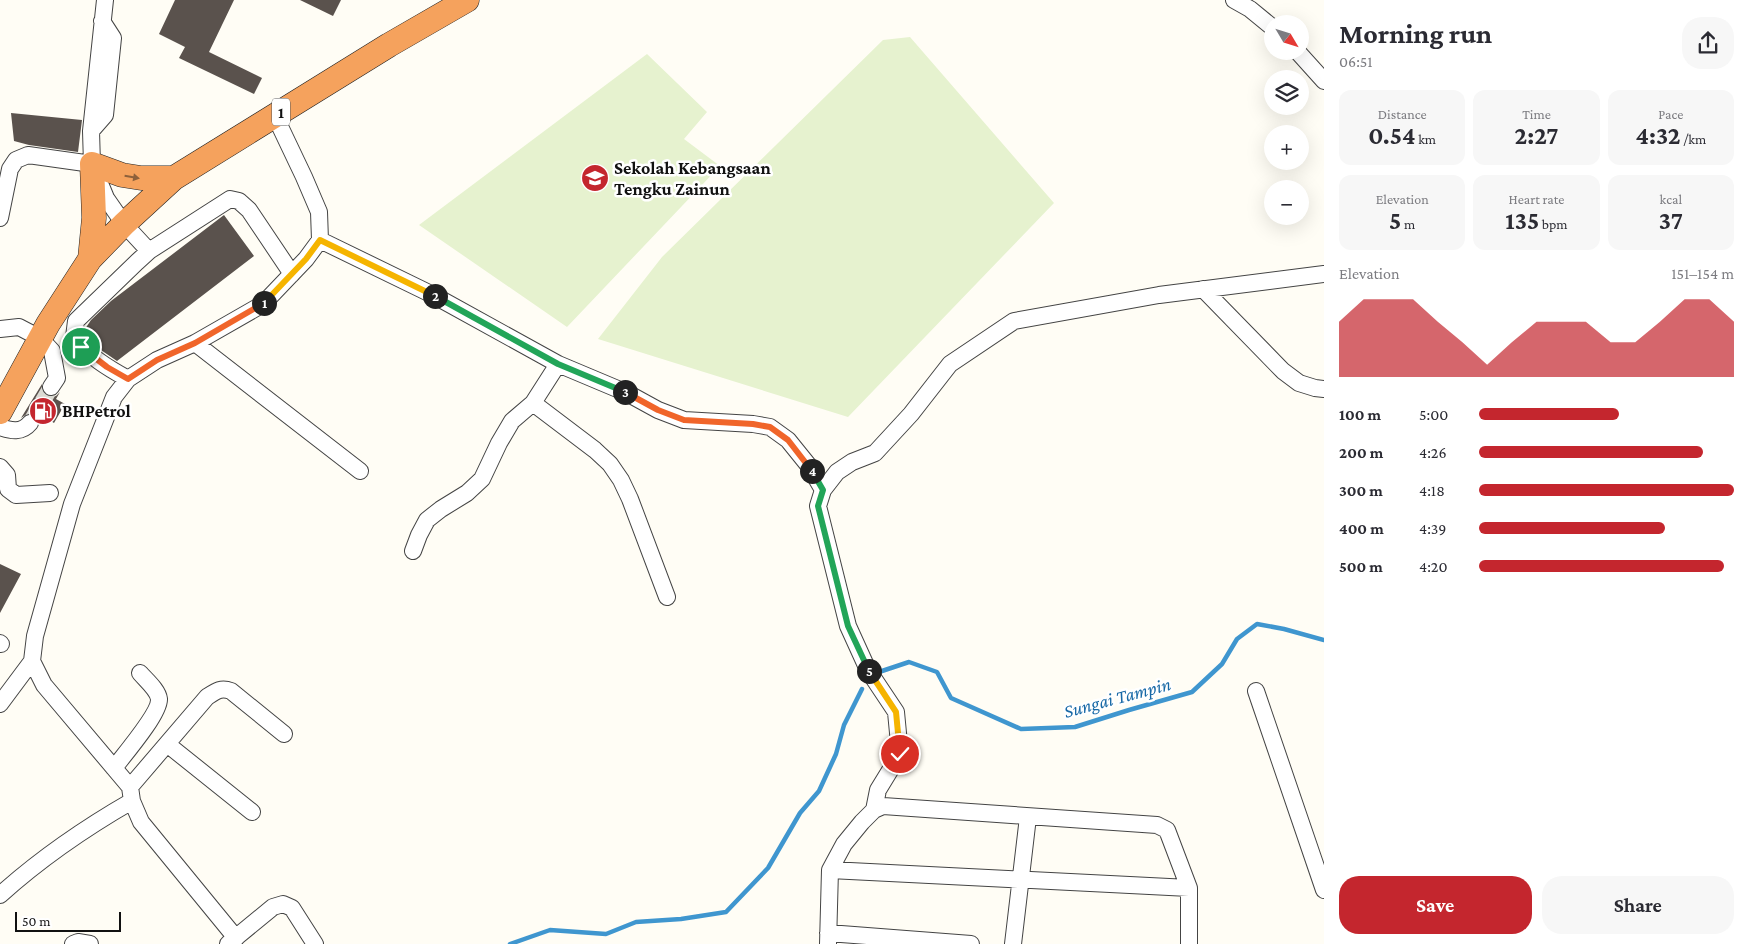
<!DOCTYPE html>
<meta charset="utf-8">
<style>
:root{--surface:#fff;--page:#f7f7f7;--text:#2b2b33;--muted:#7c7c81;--accent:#c4262e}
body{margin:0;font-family:"Crimson Pro",serif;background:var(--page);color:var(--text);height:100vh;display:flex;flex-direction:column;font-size:19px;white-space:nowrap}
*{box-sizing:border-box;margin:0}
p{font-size:16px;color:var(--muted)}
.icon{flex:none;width:28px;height:28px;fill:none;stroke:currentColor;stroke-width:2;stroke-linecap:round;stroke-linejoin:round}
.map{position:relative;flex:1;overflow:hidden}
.sheet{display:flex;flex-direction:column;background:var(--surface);width:425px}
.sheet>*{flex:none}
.needle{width:32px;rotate:128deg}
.tools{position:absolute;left:1264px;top:15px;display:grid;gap:10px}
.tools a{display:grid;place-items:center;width:45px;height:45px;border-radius:50%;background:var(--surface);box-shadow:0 5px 20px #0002;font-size:25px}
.scale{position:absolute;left:15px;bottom:12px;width:106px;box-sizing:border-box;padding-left:5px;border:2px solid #111;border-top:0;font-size:14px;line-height:18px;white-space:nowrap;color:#111;-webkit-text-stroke:4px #fff;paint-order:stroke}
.pin{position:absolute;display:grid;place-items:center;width:42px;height:42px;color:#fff;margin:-21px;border:2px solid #fff;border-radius:50%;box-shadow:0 1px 5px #0007}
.km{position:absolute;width:25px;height:25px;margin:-12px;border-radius:50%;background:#222;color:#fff;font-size:14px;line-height:25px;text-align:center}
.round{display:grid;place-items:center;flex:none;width:52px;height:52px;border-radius:20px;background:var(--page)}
.head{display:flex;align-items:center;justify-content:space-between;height:85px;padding:0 15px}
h1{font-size:28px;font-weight:700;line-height:38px}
.metrics{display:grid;grid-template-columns:repeat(3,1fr);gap:8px;height:85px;padding:5px 15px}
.metrics div{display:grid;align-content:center;border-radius:12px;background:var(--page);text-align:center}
.metrics b{font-size:25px;font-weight:700}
.metrics small{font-size:14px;font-weight:400}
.metrics p{font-size:14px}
.chart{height:140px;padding:10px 15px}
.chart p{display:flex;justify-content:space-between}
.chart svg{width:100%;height:90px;margin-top:5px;fill:var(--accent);opacity:.7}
.button{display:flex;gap:10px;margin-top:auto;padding:10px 15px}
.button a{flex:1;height:58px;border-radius:20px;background:var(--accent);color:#fff;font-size:20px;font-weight:700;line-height:58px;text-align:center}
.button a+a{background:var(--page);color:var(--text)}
ul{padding:0 15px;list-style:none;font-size:16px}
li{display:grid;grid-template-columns:80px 60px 1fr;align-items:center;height:38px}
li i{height:12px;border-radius:6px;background:var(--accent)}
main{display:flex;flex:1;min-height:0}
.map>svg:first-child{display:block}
.pitch{fill:#e6f2cf}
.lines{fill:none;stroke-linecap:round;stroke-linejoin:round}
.stream{stroke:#3f96cf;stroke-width:4.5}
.building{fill:#5a524d}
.minor-tunnel{stroke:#dbdad3;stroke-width:16;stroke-dasharray:16 8;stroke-linecap:butt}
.minor-casing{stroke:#444;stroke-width:18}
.highway-casing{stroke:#222;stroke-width:25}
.minor{stroke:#fff;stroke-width:16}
.highway{stroke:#f5a25d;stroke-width:24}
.oneway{fill:#8e613b}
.split-1-casing{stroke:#fff;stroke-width:10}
.split-2-casing{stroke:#fff;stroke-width:10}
.split-3-casing{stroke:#fff;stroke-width:10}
.split-4-casing{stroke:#fff;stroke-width:10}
.split-5-casing{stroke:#fff;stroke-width:10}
.split-6-casing{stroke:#fff;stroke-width:10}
.split-1{stroke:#f0652b;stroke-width:6}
.split-2{stroke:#f5b400;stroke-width:6}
.split-3{stroke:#22a559;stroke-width:6}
.split-4{stroke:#f0652b;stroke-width:6}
.split-5{stroke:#22a559;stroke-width:6}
.split-6{stroke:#f5b400;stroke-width:6}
.labels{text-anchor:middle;stroke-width:5;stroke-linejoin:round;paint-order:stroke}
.shield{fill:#fff;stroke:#585858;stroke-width:1}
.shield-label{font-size:16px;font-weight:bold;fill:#111}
.poi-label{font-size:18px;font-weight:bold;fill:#111;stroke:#fff;text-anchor:start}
.water-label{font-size:19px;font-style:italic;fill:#1768a6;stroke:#fff}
</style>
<main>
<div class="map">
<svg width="1324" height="944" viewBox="0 0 1324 944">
<rect width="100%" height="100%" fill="#fffdf5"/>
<!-- pitch -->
<path class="pitch" d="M910 37 1054 203 848 417 598 339 662 257 883 40Z
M647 54 707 112 684 139 720 166 567 327 419 225Z"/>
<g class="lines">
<!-- stream -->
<path class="stream" d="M879 672 909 662 937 672 951 698 1021 729 1075 727 1129 710 1192 692 1222 664 1237 639 1257 624 1284 629 1324 640
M510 944 550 930 606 934 636 922 681 919 726 912 768 868 800 813 819 791 836 754 844 725 862 689"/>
</g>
<!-- building -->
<path class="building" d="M175 0H234L209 52 262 78 254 94 179 58 185 47 159 34Z
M300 0H341L333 16Z
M11 113 82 120 78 152 29 145 14 141Z
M224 215 254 256 117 361 98 348 84 334 85 329 91 320 111 301Z
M42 384V391L45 395 51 397 56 396 60 392 56 399 65 404 54 423 45 417 40 425 39 420 33 414H27L21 418Z
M0 564 21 574 0 613Z"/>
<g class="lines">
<!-- minor-tunnel -->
<path class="minor-tunnel" d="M30 423 51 387"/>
<!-- minor casing -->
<g class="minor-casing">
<path id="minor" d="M105 0 91 131 92 164 106 198 124 224 149 251
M1234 0 1250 9 1272 27
M1297 51 1324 81
M91 131 105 115 113 38 102 21
M0 218 10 169 16 160 28 155 92 164
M320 240 433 295 558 364 533 403 512 421 499 443 482 479 467 493 441 509 427 520 419 535 413 551
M1203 289 1283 371 1299 383 1315 388 1324 389
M0 329 19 327 40 338 52 351 57 378 51 387
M195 343 360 471
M558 364 627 393 658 410 684 420 753 424 770 427 788 440 809 466 823 490
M128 379C108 368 88 356 74 337L76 321 137 262 149 251 230 199 239 201 249 210 292 274
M533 403 595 450 610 464 621 480 630 499 667 597
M0 427C11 431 22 433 30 423
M0 467 7 475 8 489 16 495 50 493
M0 643 1 644
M1256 691 1324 890
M0 704 32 661
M167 744 252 812
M114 768C124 755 160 713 159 699 158 690 146 680 140 673
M130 787 207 697C216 691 221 687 231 691L284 734
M874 810 878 790 900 754 896 712 868 670 848 626 818 506 823 490 837 472 852 462 875 453 911 414 950 364 1014 321 1159 295 1324 274
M830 870 1189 888
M0 895C40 859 85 828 132 801
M828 933 971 944
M236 938 141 822 132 801 130 787 44 685 32 661 35 636 72 504 114 397 128 379 157 360 195 343 263 304 306 259 320 240 319 212 304 177 275 116
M73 944 78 942 90 944
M228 944 273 907 283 904 292 908 315 944
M828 944 830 870 844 844 862 822 874 810 883 806 1157 825 1167 830 1189 888V944
M1013 944 1028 817"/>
</g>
<!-- highway casing -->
<g class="highway-casing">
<path id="highway" d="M90 259 94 218 92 164 122 175 141 178H174
M0 412 48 324 90 259 124 224 174 178 389 45 467 0"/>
</g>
<!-- minor -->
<use href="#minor" class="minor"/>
<!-- highway -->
<use href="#highway" class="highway"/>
</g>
<!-- one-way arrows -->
<defs><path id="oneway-solid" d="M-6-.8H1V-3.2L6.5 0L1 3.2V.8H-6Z" transform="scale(1.25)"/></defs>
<use class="oneway" href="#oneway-solid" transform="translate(132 177) rotate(10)"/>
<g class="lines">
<!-- split-1 casing -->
<g class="split-1-casing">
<path id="split-1" d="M81 347 107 367 128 379 157 360 195 343 264 303"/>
</g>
<!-- split-2 casing -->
<g class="split-2-casing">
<path id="split-2" d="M264 303 306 259 320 240 435 296"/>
</g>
<!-- split-3 casing -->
<g class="split-3-casing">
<path id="split-3" d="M435 296 558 364 625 392"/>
</g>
<!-- split-4 casing -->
<g class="split-4-casing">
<path id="split-4" d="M625 392 658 410 684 420 753 424 770 427 788 440 812 471"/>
</g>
<!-- split-5 casing -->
<g class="split-5-casing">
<path id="split-5" d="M812 471 823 490 818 506 848 626 869 671"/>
</g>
<!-- split-6 casing -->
<g class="split-6-casing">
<path id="split-6" d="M869 671 896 712 900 754"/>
</g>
<!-- split-1 -->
<use href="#split-1" class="split-1"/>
<!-- split-2 -->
<use href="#split-2" class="split-2"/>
<!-- split-3 -->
<use href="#split-3" class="split-3"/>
<!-- split-4 -->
<use href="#split-4" class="split-4"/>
<!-- split-5 -->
<use href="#split-5" class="split-5"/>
<!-- split-6 -->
<use href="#split-6" class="split-6"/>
</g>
<!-- icons -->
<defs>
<g id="school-disc" transform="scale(1.4375)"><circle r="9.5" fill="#c4262e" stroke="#fff"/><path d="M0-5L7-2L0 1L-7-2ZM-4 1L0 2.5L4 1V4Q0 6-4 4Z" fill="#fff"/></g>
<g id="fuel-disc" transform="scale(1.4375)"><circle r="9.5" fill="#c4262e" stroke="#fff"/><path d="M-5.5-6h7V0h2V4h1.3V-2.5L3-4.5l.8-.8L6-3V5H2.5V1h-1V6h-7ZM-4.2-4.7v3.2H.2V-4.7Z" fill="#fff"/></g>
</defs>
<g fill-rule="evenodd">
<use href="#school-disc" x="595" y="178"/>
<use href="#fuel-disc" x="43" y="411"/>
</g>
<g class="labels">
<!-- shield labels -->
<rect class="shield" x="272" y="98.5" width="18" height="27" rx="4"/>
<g class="shield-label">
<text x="281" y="118">1</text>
</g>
<!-- poi labels -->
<g class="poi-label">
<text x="614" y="174">Sekolah Kebangsaan<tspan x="614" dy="21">Tengku Zainun</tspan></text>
<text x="62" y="417">BHPetrol</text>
</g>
<!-- water labels -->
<g class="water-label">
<text transform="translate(1117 697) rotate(-15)" y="7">Sungai Tampin</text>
</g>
</g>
</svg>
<div class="tools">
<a><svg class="needle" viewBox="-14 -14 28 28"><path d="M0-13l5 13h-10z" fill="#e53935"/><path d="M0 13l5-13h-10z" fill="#7c7c81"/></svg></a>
<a><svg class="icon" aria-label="layers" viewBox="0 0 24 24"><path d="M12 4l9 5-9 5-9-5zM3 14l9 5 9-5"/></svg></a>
<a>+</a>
<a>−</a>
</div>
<div class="scale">50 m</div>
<div class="pin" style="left:81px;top:347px;background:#1e9e55"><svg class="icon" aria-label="arrive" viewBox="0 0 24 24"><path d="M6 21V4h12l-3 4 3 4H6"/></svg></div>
<div class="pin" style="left:900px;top:754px;background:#d93025"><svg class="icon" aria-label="check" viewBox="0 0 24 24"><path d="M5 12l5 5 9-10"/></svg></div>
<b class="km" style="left:264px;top:303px">1</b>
<b class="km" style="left:435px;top:296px">2</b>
<b class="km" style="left:625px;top:392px">3</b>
<b class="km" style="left:812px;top:471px">4</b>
<b class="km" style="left:869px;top:671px">5</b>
</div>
<section class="sheet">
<div class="head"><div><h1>Morning run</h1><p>06:51</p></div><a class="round"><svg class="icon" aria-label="share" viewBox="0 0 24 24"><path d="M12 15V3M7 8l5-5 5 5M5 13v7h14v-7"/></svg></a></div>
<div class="metrics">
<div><p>Distance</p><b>0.54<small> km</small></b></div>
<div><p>Time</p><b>2:27</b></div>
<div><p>Pace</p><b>4:32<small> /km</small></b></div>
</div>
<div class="metrics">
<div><p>Elevation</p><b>5<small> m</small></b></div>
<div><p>Heart rate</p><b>135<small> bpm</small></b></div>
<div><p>kcal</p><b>37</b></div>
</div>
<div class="chart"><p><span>Elevation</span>151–154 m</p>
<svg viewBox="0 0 160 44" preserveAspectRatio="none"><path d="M0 44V17L10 6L20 6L30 6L40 17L50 27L60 38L70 27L80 17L90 17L100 17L110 27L120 27L130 17L140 6L150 6L160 17V44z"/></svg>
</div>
<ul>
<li><b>100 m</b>5:00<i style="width:55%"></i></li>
<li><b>200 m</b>4:26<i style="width:88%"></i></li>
<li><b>300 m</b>4:18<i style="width:100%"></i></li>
<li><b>400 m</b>4:39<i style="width:73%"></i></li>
<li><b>500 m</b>4:20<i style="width:96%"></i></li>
</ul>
<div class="button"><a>Save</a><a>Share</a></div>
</section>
</main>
